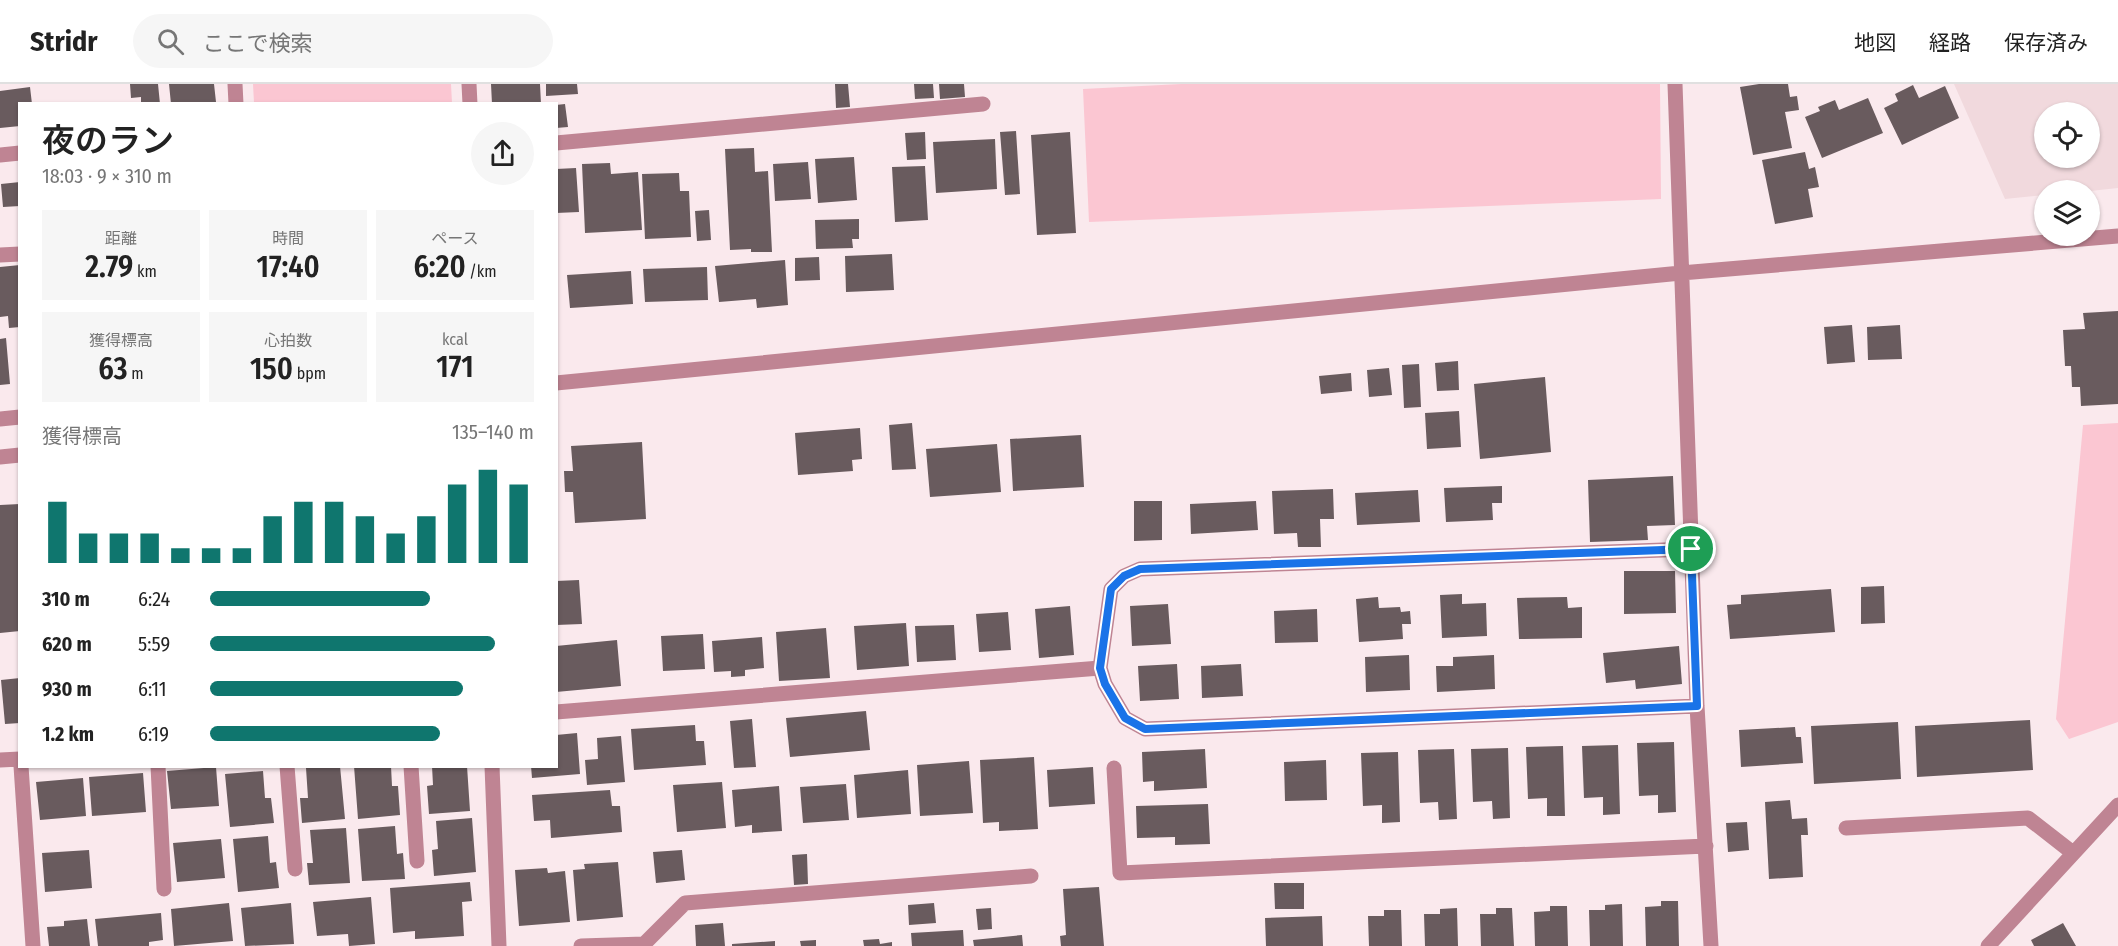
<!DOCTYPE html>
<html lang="ja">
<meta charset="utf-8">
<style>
:root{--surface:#fff;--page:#f6f6f6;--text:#222;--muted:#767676;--line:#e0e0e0;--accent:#0f766e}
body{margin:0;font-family:"Fira Sans Condensed","Noto Sans JP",sans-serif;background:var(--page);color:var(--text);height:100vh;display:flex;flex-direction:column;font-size:22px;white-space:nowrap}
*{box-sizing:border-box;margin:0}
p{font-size:20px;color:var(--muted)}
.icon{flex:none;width:33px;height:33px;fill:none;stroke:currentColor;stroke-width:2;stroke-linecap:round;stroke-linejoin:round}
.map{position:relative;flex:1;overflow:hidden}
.details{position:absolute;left:18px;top:18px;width:540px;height:666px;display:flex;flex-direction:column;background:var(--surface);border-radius:0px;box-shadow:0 2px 4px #0004}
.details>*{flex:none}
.fabs{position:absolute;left:2034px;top:18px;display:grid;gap:12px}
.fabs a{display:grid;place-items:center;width:66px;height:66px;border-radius:50%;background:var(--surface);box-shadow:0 2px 4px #0004;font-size:30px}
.pin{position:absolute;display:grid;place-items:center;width:51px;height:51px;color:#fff;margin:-26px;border:3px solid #fff;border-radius:50%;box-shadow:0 2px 6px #0007}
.round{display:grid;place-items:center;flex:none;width:63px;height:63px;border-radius:32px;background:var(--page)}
.head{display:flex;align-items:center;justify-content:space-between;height:102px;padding:0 24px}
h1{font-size:33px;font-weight:600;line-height:45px}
.metrics{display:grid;grid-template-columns:repeat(3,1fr);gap:9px;height:102px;padding:6px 24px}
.metrics div{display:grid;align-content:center;border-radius:0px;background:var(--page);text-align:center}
.metrics b{font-size:30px;font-weight:600}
.metrics small{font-size:16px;font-weight:400}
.metrics p{font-size:16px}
.chart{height:168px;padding:12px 24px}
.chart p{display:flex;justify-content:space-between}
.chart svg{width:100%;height:108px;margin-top:6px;stroke:var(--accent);stroke-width:6}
ul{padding:0 24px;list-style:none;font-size:20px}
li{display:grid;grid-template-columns:96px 72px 1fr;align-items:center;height:45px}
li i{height:15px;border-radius:8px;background:var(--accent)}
header{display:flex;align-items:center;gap:36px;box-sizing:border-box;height:84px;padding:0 30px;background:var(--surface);border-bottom:2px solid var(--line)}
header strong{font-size:28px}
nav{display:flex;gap:33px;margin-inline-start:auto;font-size:21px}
.search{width:420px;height:54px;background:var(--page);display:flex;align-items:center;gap:15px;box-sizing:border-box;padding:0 21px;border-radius:33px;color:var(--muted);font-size:22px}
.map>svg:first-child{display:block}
.built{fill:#f1d9dd;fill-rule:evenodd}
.green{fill:#fbc6d2}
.building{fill:#695b5e}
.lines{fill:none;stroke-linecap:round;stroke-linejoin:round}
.minor{stroke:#bf8493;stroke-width:15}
.route-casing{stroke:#fff;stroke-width:12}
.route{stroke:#1a73e8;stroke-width:8}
</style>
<header>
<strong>Stridr</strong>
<div class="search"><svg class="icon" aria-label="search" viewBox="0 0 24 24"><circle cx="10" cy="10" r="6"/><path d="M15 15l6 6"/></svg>ここで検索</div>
<nav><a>地図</a><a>経路</a><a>保存済み</a></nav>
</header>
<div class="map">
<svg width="2118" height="862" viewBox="0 0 2118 862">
<rect width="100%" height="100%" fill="#fae9ed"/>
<!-- built -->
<path class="built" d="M1954 0H2118V104L2090 107 2044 106V111L2005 115ZM2044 28H2090V74H2044Z"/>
<!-- green -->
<path class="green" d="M253 0H451L452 19H254Z
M1181 0H1660L1661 115 1089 138 1083 5Z
M2118 339V638L2069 655 2056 635 2083 341Z"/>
<!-- building -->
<path class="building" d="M130 0H158L160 20H141V13L131 14Z
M169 0H214L216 18 171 20Z
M491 0H540L541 20H492Z
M546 0H577L578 10 546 12Z
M835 0H848L850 23 836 24Z
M914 0H933L934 14 915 15Z
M939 0H964L965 13 940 15Z
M1759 0H1788L1790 13 1797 12 1799 26 1785 28 1792 64 1753 71 1740 3Z
M1913 1 1919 14 1945 2 1959 34 1902 61 1884 24 1898 17 1895 10Z
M30 3 32 20H20V42L0 44V7Z
M1868 14 1883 49 1822 74 1805 33 1820 27 1818 23 1835 16 1839 26Z
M565 20 568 43 556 44V21Z
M1016 47 1020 110 1005 111 1000 48Z
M925 48 926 75 907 76 905 49Z
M1070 48 1076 149 1037 151 1031 51Z
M995 55 997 105 936 109 933 58Z
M754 64 755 88 768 87 772 168H751V165L730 166 725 65Z
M1805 68 1809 85 1815 83 1819 103 1808 105 1813 133 1775 140 1762 76Z
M854 73 857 116 818 119 815 75Z
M808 78 811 115 775 117 773 80Z
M610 79 611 90 638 88 642 146 585 149 582 80Z
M925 82 928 136 895 138 892 83Z
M576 84 579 128 556 129V85Z
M679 89 680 107H689L691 153 645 155 642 90Z
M20 98V122L3 123 1 100Z
M709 126 711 156 697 157 695 127Z
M859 135V155H852L853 164 816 165 815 136Z
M892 170 894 206 846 208 845 172Z
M819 173 820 196 795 197V174Z
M785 176 788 221 757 224 756 215 719 218 715 182Z
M20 181V243L9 244 8 232 0 233V183Z
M707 183 708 216 645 218 643 185Z
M631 187 633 220 570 224 567 191Z
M2118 227V320L2081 322 2080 303H2072L2071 282H2065L2063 246 2085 245 2083 229Z
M1852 241 1855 278 1827 280 1824 243Z
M1900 241 1902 275 1868 276 1867 243Z
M6 254 10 300 0 301V255Z
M1458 277 1459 306 1437 307 1435 279Z
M1419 280 1421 323 1404 324 1402 281Z
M1389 284 1392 311 1369 313 1367 286Z
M1351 289 1352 307 1321 310 1319 292Z
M1545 293 1551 368 1480 375 1474 300Z
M1459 327 1461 363 1427 365 1425 329Z
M912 339 916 385 892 386 889 341Z
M860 344 862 375 852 376 853 387 798 391 795 349Z
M1081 351 1084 403 1013 407 1010 355Z
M642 358 646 435 575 439 573 408H565L564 387H573L571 362Z
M997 360 1001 408 930 413 926 365Z
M1673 392 1675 441 1647 442 1648 456 1590 458 1588 396Z
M1502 402V419H1492L1493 436 1446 438 1444 404Z
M1333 405 1334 435H1320L1321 463H1298L1297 449 1274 450 1272 407Z
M1418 406 1420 438 1357 441 1355 409Z
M1134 417H1162V456L1134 457Z
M1256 417 1258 446 1191 450 1190 420Z
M20 420V547L0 549V421Z
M1624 487H1675L1676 529 1624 530Z
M579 496 582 540 556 541V497Z
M1884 502 1885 539 1861 540V503Z
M1831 505 1835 548 1730 555 1727 521 1741 520V511Z
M1462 510V520L1486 519 1487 552 1442 554 1440 511Z
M1378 513 1379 524 1400 523 1401 528 1410 527 1411 540H1402L1403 555 1359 558 1356 515Z
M1567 513 1568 524 1582 523V554L1519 555 1517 514Z
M1168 520 1171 560 1132 562 1130 522Z
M1070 522 1074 571 1039 574 1035 525Z
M1317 525 1318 558 1275 559 1274 527Z
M1008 528 1011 566 979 568 976 530Z
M906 539 909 582 857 586 854 542Z
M954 541 956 576 917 578 915 542Z
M826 544 830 594 779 597 776 548Z
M703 550 705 585 663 587 661 552Z
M762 553 764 584 745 586V592L731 593V587L714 588 712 557Z
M617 556 621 602 556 608V562Z
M1679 562 1682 600 1636 605 1635 596 1606 599 1603 569Z
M1409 571 1410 606 1366 608 1365 573Z
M1494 571 1495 605 1437 608 1436 582H1453V573Z
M1177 580 1179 615 1140 617 1138 582Z
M1241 580 1243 612 1202 614 1201 582Z
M20 594V639L5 640 1 596Z
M866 627 870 666 790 673 786 634Z
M752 635 756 683 734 684 730 637Z
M2030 636 2033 686 1917 693 1915 642Z
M1898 638 1901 695 1814 700 1811 642Z
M695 641 696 657H704L706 681 634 686 631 645Z
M1795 643 1796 653H1801L1803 679 1741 683 1739 646Z
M577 649 580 690 532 694 531 682H556V651Z
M621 652 625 698 587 701 585 676 598 675 597 654Z
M1674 658 1676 728 1658 729V711L1639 712 1637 659Z
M1618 661 1620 730 1603 731V713L1584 714 1582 662Z
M1563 662 1565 732H1547V714L1528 715 1526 663Z
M1508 664 1510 734 1493 735 1492 717 1473 718 1471 665Z
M1205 665 1207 704 1154 707V697L1143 698 1142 668Z
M1454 665 1457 735 1439 736 1438 718 1420 719 1418 666Z
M1398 668 1400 738 1382 739V721L1363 722 1361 669Z
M1034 673 1038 745 999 747V738L983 739 980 676Z
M1326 676 1327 716 1285 717 1284 678Z
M969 677 973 729 920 732 917 681Z
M320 682H340L345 735 302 739 300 714H308L306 684Z
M354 682H391L392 702H398L400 731 358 735Z
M432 682H467L470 727 429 730 427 702 433 701Z
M216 683 219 722 171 725 167 687Z
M1093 683 1095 720 1049 723 1047 686Z
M908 686 911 730 857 734 854 691Z
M263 687 265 714H271L274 739 230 743 225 690Z
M143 689 146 728 92 732 89 693Z
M83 694 86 732 40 736 36 698Z
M722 698 726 744 677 748 673 701Z
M846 700 849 736 803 739 800 703Z
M779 702 782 747 752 749V741L735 743 732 706Z
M610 706 612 722H620L622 748 551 754 550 736 534 737 532 711Z
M1790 716 1792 735 1807 734 1808 751H1801L1803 793 1769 795 1765 718Z
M1208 720 1210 760 1175 761V753L1137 754 1136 722Z
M472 734 476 788 434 792 432 766 438 765 436 737Z
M1747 738 1749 766 1728 768 1726 739Z
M395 742 397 770 403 769 405 795 362 797 358 745Z
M346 744 350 799 309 801 307 779H313L310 746Z
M268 752 270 779 276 778 279 804 238 808 233 755Z
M221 755 225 794 177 798 173 759Z
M89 766 92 804 45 808 42 769Z
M682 766 685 796 656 799 653 768Z
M807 770 808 800 794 801 792 771Z
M618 778 623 833 577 837 573 786 585 785 584 780Z
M547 784 548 789 565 787 570 838 519 842 515 786Z
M470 798 472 817 462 818 464 852 415 855V847L393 849 390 804Z
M1274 799H1304V825H1275Z
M1099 803 1104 862H1061L1060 852 1066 851 1063 805Z
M371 813 375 860 349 862 348 850 317 852 313 818Z
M1661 817H1678L1679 862H1646L1645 823 1661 822Z
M229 819 233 857 174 862 171 825Z
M291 819 294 860 245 862 241 824Z
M934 819 936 839 909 841 908 821Z
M1622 820 1623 862H1590L1589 826H1605V821Z
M1550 822H1567L1568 862H1535L1534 828 1550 827Z
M991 824 992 845 978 846 976 825Z
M1457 824 1458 862H1425L1424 830H1440V825Z
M1496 824H1512L1514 862H1481L1480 830H1496Z
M1384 826H1401L1402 862H1369L1368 832H1384Z
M161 829 163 856 149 858V862H98L95 835Z
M1322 832 1323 862H1266L1265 834Z
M87 835 90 862H49L47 843 64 842V837Z
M723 839 725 862H696L695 841Z
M2063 839 2076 862H2034L2031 856Z
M963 846 964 862H912L911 849Z
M1022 851 1023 862H974L973 856Z
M879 855 880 860 892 858V862H864L863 856Z
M816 856V862H801L800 857Z
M775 857V862H732V860Z"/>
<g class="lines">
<!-- minor -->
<path class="minor" d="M235 0 236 20
M469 0 470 20
M1675 0 1697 622 1711 862
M556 59 983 20
M0 71 20 69
M0 171 20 170
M556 299 1681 189 2118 152
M0 335 20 333
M0 373 20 371
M1691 465 1140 485 1124 492 1111 505 1100 584 1105 600 1125 634 1145 645 1697 622
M556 628 1100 584
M0 676 20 675
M21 682 33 862
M158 682 164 805
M287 682 295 785
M411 682 417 777
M492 682 499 862
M1114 684 1120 789 1706 762
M1846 744 2028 734 2073 769
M581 862 644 860 685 819 1031 792
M1988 862 2118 721"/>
</g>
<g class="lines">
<!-- route casing -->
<g class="route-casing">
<path id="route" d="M1691 465 1697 622 1145 645 1125 634 1105 600 1100 584 1111 505 1124 492 1140 485Z"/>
</g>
<!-- route -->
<use href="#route" class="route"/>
</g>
</svg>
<div class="fabs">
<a><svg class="icon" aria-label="locate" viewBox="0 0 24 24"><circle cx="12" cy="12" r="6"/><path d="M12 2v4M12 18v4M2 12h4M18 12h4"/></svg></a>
<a><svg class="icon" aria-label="layers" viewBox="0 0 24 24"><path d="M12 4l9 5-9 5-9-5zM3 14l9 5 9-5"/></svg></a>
</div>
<div class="pin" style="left:1691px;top:465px;background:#1e9e55"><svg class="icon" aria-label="arrive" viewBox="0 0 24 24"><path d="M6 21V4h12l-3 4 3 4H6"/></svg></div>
<section class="details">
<div class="head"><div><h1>夜のラン</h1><p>18:03 · 9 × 310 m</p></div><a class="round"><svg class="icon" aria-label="share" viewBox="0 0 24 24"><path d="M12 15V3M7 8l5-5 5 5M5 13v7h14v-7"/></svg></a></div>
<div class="metrics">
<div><p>距離</p><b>2.79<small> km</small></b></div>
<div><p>時間</p><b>17:40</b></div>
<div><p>ペース</p><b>6:20<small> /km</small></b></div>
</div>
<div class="metrics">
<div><p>獲得標高</p><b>63<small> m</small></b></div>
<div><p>心拍数</p><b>150<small> bpm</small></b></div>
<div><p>kcal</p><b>171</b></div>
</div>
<div class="chart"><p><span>獲得標高</span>135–140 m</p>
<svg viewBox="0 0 160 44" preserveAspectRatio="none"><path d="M5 44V19M15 44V32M25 44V32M35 44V32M45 44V38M55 44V38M65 44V38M75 44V25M85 44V19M95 44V19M105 44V25M115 44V32M125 44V25M135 44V12M145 44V6M155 44V12"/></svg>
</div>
<ul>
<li><b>310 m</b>6:24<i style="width:68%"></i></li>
<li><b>620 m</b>5:59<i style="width:88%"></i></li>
<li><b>930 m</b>6:11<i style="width:78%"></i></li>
<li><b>1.2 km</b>6:19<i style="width:71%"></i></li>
</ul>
</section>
</div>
